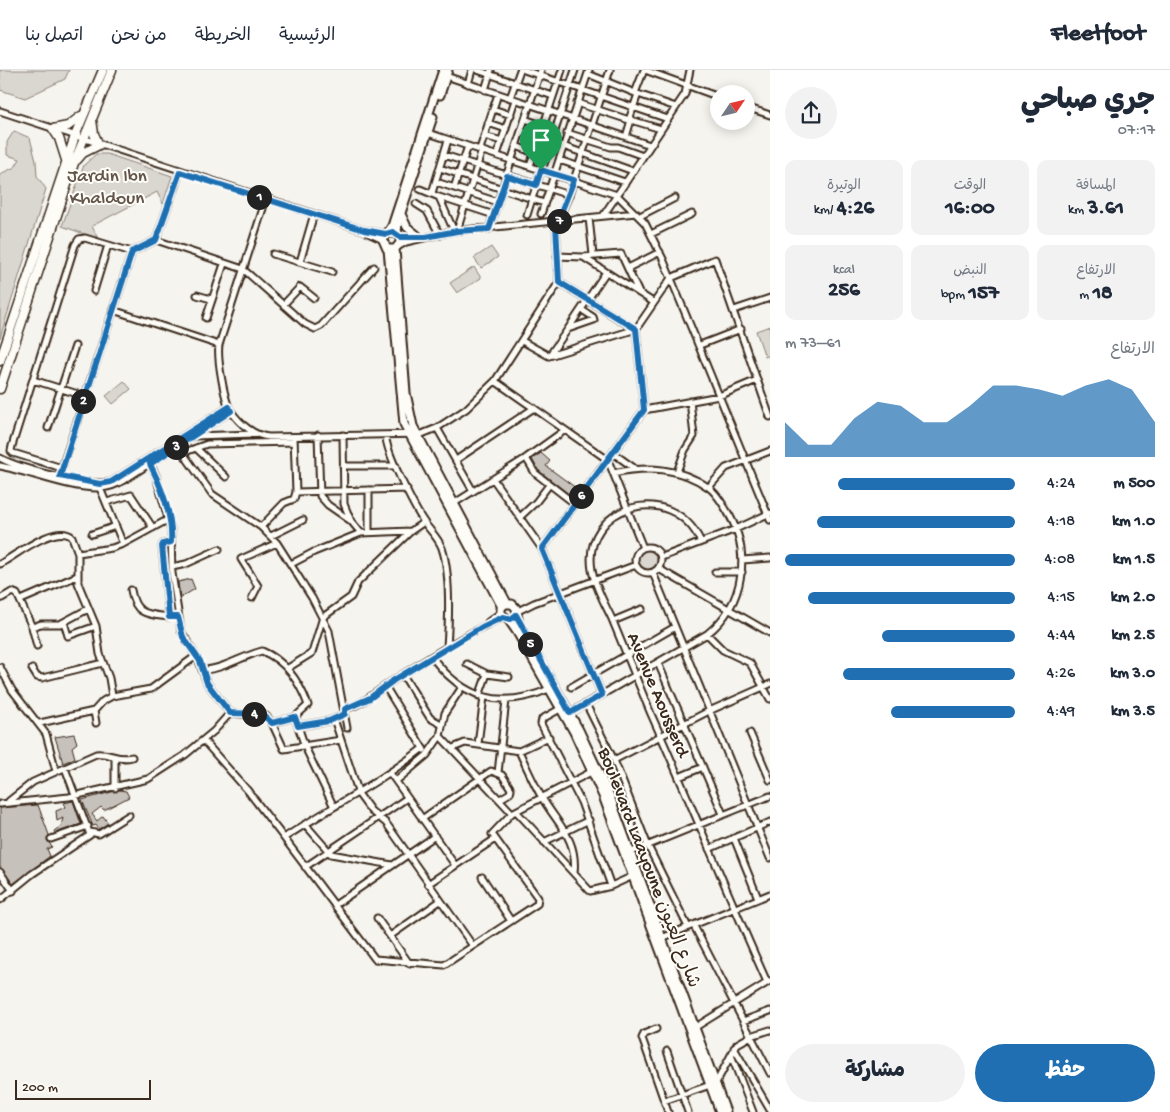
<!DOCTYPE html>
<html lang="ar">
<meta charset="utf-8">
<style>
:root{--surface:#fff;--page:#f2f2f3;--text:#1f2937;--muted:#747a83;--line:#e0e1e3;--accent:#1f6fb2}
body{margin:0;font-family:"Gochi Hand","Playpen Sans Arabic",sans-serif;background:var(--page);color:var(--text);direction:rtl;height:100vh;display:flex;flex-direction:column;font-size:19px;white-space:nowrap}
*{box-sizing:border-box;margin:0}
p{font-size:16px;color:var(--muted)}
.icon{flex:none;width:28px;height:28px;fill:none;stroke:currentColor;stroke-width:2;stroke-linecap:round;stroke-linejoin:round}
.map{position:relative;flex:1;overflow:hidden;direction:ltr}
.details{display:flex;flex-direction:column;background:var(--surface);width:400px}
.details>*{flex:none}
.needle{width:32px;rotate:55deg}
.buttons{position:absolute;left:710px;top:15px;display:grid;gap:10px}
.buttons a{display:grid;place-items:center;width:45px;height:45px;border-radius:50%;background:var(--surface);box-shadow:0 2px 12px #0003;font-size:25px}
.scale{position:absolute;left:15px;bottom:12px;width:136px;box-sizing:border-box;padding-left:5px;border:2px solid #3b2a1e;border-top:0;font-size:14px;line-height:18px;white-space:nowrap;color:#3b2a1e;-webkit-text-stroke:4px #fdfcf7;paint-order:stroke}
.pin{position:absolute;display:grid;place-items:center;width:42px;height:42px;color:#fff;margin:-51px -21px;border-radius:50% 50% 50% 0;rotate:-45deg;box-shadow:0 0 5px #0007}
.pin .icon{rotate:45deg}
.km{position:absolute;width:25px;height:25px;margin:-12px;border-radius:50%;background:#222;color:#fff;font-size:14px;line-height:25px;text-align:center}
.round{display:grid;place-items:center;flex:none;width:52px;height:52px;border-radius:26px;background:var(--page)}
.headline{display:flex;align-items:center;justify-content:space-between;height:85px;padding:0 15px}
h1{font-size:28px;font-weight:800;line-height:38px}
.stats{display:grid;grid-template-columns:repeat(3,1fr);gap:8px;height:85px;padding:5px 15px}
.stats div{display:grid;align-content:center;border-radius:10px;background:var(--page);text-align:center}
.stats b{font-size:21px;font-weight:800}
.stats small{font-size:14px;font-weight:400}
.stats p{font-size:14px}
.chart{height:140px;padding:10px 15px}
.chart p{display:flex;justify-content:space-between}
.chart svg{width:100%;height:90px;margin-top:5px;fill:var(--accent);opacity:.7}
.primary-button{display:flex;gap:10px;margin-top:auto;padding:10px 15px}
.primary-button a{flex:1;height:58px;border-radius:30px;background:var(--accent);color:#fff;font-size:20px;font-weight:800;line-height:58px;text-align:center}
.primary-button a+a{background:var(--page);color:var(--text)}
ul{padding:0 15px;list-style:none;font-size:16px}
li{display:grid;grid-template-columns:80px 60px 1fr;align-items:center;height:38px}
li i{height:12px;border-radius:6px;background:var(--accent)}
header{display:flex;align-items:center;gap:30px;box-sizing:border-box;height:70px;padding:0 25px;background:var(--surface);border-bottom:1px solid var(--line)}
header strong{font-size:24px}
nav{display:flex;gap:28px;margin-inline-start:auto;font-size:18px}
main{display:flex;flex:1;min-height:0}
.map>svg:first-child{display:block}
.green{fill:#dad6d0;stroke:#8a8077}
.building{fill:#c7c1bb;stroke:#3b2a1e}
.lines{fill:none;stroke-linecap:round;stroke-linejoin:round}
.street-casing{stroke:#3b2a1e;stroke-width:9}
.secondary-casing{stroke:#3b2a1e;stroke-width:11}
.primary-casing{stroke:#3b2a1e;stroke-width:11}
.street{stroke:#fdfcf7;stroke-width:5}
.secondary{stroke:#fdfcf7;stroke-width:7}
.primary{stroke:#fdfcf7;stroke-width:8}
.route-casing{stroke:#fff;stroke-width:10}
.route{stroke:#1f6fb2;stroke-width:6}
.labels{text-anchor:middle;stroke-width:4;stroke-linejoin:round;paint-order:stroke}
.park-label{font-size:19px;fill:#63554a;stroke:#fdfcf7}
.street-label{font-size:19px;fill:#3b2a1e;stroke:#fdfcf7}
</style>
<header>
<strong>Fleetfoot</strong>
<nav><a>الرئيسية</a><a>الخريطة</a><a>من نحن</a><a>اتصل بنا</a></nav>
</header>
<main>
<section class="details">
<div class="headline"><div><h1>جري صباحي</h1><p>07:17</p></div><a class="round"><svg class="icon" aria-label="share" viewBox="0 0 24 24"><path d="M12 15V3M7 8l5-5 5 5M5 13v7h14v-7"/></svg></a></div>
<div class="stats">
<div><p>المسافة</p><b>3.61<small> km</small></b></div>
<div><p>الوقت</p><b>16:00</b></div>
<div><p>الوتيرة</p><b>4:26<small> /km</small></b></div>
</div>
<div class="stats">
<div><p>الارتفاع</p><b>18<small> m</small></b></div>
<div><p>النبض</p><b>157<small> bpm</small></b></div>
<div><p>kcal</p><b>256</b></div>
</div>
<div class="chart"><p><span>الارتفاع</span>61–73 m</p>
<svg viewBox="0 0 160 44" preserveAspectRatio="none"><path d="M0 44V27L10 38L20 38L30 25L40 17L50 19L60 27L70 27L80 19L90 9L100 9L110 11L120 14L130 9L140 6L150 11L160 27V44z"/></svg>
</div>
<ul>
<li><b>500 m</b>4:24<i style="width:77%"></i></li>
<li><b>1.0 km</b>4:18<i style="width:86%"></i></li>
<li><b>1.5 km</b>4:08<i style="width:100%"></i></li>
<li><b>2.0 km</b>4:15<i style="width:90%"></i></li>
<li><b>2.5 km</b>4:44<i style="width:58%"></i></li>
<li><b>3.0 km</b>4:26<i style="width:75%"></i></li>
<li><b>3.5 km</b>4:49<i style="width:54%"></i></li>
</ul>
<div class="primary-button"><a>حفظ</a><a>مشاركة</a></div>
</section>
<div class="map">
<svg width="770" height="1042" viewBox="0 0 770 1042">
<rect width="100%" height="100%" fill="#f5f4ee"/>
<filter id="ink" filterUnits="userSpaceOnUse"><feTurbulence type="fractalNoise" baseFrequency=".02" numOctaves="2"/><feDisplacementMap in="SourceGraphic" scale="10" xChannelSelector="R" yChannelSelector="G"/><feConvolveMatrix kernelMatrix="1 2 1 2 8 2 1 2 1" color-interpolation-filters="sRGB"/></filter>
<g filter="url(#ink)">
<!-- green -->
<path class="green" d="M0 0H69L65 9 25 28 0 20Z
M14 61 30 68 36 91 37 106 46 119 0 268V104L15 97 20 89 7 85V72Z
M96 84H107L172 106 163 134 157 122 92 156 98 169 62 156 84 95Z
M491 177 498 187 481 198 474 188Z
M474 197 481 208 457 223 450 213Z
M770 256V285L765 287 756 261Z
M124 311 131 319 113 334 106 326Z
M637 489a11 11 0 1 1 22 0a11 11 0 1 1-22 0Z"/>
<!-- building -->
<path class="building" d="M541 383 550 391 546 396 576 418 579 415 582 417 574 428 538 400 532 389Z
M191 509 195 519 180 528 178 512Z
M74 664 77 673 72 677 75 688 63 693 55 667Z
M119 720 126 721 129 727 104 740 101 737 92 744 97 751 103 746 108 753 99 759 96 755 93 756 82 730Z
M73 731 81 754 55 763 54 761 61 756 63 748 57 751 56 741 66 737 64 733Z
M38 735 49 765 47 770 52 777 47 779 50 786 13 814 0 798V738Z"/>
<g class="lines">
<!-- street casing -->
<g class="street-casing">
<path id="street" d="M477 0 553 26
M524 0 668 49
M645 0 719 27
M588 4 635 23
M446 6 650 75
M468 14 472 0
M485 20 491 0
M638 24 676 37
M510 28 520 0
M577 33 629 50
M746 37 770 45
M493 39 511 45
M0 41 363 160 386 164
M525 49 544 56
M631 50 661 59
M488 53 506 59
M521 61 633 101
M428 63 617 125 645 153 663 189 770 450
M567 63 611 77H618L643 86
M484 66 502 71
M626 67 631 50H629L638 24 635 23 644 0
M516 76 535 83
M480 79 498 24
M444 85 569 125
M497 85 515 30
M559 90 625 112
M530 96 562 0
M440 98 544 133
M542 100 575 0
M436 112 498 132
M454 118 468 76
M420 119 439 127 454 161
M432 123 448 70
M439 127 494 145
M266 129 219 275C217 288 224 330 231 341 240 354 254 366 269 367L422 364 437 358 466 339 495 311 559 212 556 155 569 125 610 0
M416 134 427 141 440 165
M541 144 589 0
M527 145 541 100
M603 146 685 24 690 0
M640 146 675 128
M589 148 593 185
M489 159 541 0
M457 161 482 80
M368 163 383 170
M651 164 692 144
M400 167 418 166
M156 170 180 102
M399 176 406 172 454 161 636 143
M132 182 62 398 13 383 11 381 12 376 75 175 79 169 85 168 132 182 156 170 243 199 305 254 315 259 321 256 374 197
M273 184 332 202
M557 186 583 187 653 232
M583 187 621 184 639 223
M300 192 314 144
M628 198 660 182
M559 212 635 259
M94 221 108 175
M197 225 211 229
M284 234 300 217 314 228
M113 240 219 275
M582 240 593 247 594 250 568 259 606 202
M734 240 770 228
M206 248 224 194
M522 271 549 286 630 261 633 258
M700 275 741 259
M549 286 568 259
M33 310 84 326
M495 311 608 390 643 478
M644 340 719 326 757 310
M48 358 75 276
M437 358 473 421
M318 365 320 426 328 435 351 451
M343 365 344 434 351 451 361 463
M386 365C384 379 415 439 424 452 430 461 438 467 442 478 451 505 449 548 447 577
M194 366 255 364
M294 367 296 422 407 419
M178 376 212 424 261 457 277 473 312 528 329 561 347 658
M196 378 226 407
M182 383 207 374 294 372
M613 383 634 398
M0 388C21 399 89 417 111 412L229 337
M526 388 535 403 575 434
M456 390 534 338
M150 393 156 406 171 459 172 503 181 561 199 591 207 613 230 643 266 646 272 653 284 679 341 670
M0 396C31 402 70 419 100 418 110 418 118 414 126 409L231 341
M343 396H396
M677 402 685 380 694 366 690 331
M493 409 542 479 602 625
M709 417 726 398 770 381
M100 418 123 474
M369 420V461
M107 432 131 425 153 458
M453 434 526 388 565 360
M520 447 536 432 549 415
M261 457 284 433 294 429 296 422
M92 464 116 456
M271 466 303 450
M701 472C671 408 581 436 592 500 595 517 605 534 612 549 625 581 638 613 651 644 691 733 727 823 767 912
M635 490a13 13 0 1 1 26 0a13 13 0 1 1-26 0Z
M542 479 644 340 636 259 671 208 715 189 770 347
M78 483 112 478 123 474 169 449
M662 487 736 459 770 443
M742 490 770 488
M0 494C16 485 56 453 72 467L78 483V513L96 556 100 584 109 608 112 626
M291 494 314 482 361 463 411 461 424 452
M172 497 186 494 219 479
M659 499 770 563
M715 502H742
M653 503 770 788
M131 520C135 544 145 544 169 547L162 476 163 474 171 472
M252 528 258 516 241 489 277 473
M0 529 12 522 17 524 32 557
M21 530 77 506
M516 542 534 533 636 495
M613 551 642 539
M64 552 68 566 96 556
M488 552 500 543
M707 564 723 580 750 593 770 629
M37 576 32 557 41 554H60L88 539
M432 587C463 629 501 640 549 619
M658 593 723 744
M467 594 487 604 509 607
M0 597 12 620 46 664 56 701
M288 598 312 583 323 547 351 527 358 512 411 461
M32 599 37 607 42 608 103 593
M202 600C222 600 242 586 262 581 286 591 299 611 308 635L295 647 272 653
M403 605 430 648 441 654
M385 616 424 680
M571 617 675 557
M479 626 487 604
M586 634 614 690 648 776 688 857
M345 639C364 634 377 621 394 610 429 588 465 564 503 547
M560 639 542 649 541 654 581 732 611 816
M570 643 707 564C745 534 752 481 727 441 722 433 716 422 708 417 679 397 647 396 613 403
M295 647 305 677 333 735
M334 649 358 721
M40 653 94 641
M96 653 94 641 103 631 112 626 151 619 196 586
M298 656 329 651 345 644
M750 663 770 710
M440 666 445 643 462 617
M203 670 248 721 284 768
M478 674 484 627
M423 678C380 713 330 737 284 768L375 889 444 895 537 834 538 828 492 764 512 743
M453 678 465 673 519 681 549 667
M519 681C526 696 533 712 541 726 557 754 578 768 574 803
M115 688V718
M614 690 709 641 770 614
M390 703 455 795
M498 703 506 630
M679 707 703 697
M396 711 427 685 440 666 512 743 595 700
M357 722 371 741 386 753 473 876
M9 731 33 712 96 684C109 682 118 691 132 687
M0 734 69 727 148 709 185 685 214 661 230 643
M516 741 590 821 611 816 633 806
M422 749 491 701 502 705 511 719 510 723 500 729
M305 754 331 784 392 795
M90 762 99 764 129 745
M734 768 758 828
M51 769 88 756
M544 772 589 750
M709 779 770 752
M629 783 770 726
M305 797 407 728
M0 802 13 821
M482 807 511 851
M428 814 495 769
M0 830 32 804 90 765 65 698
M335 835 435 766
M377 848 409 893
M694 856 770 1003
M390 866 440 831
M659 869 770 824
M743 951 770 941
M694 958 770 911
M656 959 644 964 642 968 668 1042
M734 978 770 1040
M667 981 688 1042
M731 985 753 1042
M664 1031 716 1013 737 974 751 966 770 960"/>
</g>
<!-- secondary casing -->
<g class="secondary-casing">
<path id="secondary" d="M440 25 448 0
M401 144 407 157 418 166
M388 163H395L400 167V173L395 179H387L383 170 392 156 443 0
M397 164 398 152 433 47
M388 179 404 354 502 537
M395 179 406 323 413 356 507 533
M720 1042 603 726 574 662 517 562 508 549 501 544V538L505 534H512L516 538 519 554 579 660 609 724 726 1042"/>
</g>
<!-- primary casing -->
<g class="primary-casing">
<path id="primary" d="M66 90 59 68 53 59 68 56 81 46
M77 90 83 83 99 75 94 64 92 50
M0 291 75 66 103 0
M0 319 74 93 112 0"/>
</g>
<!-- street -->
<use href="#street" class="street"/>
<!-- secondary -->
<use href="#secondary" class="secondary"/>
<!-- primary -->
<use href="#primary" class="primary"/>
</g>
</g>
<g class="lines" filter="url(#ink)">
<!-- route casing -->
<g class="route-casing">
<path id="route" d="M541 100 574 110 556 155 559 212 636 259 644 340 542 479 602 625 570 643 516 545 511 549 503 547 482 557 394 610 370 628 345 639V644L329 651 298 656 295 647 272 653 262 644 230 643 207 613 200 591 183 567 178 547H169L162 476 163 474 171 472C173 447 161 416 150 394L231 341 229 337 111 412 100 414 60 406 132 182 156 170 180 102 364 160 386 164 393 162 400 167H426L457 161 489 159 507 106 536 115Z"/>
</g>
<!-- route -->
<use href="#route" class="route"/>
</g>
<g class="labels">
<!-- park labels -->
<g class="park-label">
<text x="107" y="111">Jardin Ibn<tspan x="107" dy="22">Khaldoun</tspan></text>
</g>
<!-- street labels -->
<g class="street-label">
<text transform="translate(660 624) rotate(67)" y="7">Avenue Aousserd</text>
<text transform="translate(651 797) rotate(69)" y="7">Boulevard Laayoune شارع العيون</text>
</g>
</g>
</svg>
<div class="buttons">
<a><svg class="needle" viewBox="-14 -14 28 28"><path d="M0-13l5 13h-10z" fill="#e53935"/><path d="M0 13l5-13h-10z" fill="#747a83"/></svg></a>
</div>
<div class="scale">200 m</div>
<div class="pin" style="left:541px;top:100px;background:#1e9e55"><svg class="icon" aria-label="arrive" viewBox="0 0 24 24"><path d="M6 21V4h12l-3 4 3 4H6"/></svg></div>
<b class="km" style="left:259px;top:127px">1</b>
<b class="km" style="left:83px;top:331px">2</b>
<b class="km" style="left:176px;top:377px">3</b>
<b class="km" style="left:254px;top:644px">4</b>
<b class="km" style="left:530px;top:574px">5</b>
<b class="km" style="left:581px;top:426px">6</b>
<b class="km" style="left:559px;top:151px">7</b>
</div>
</main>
